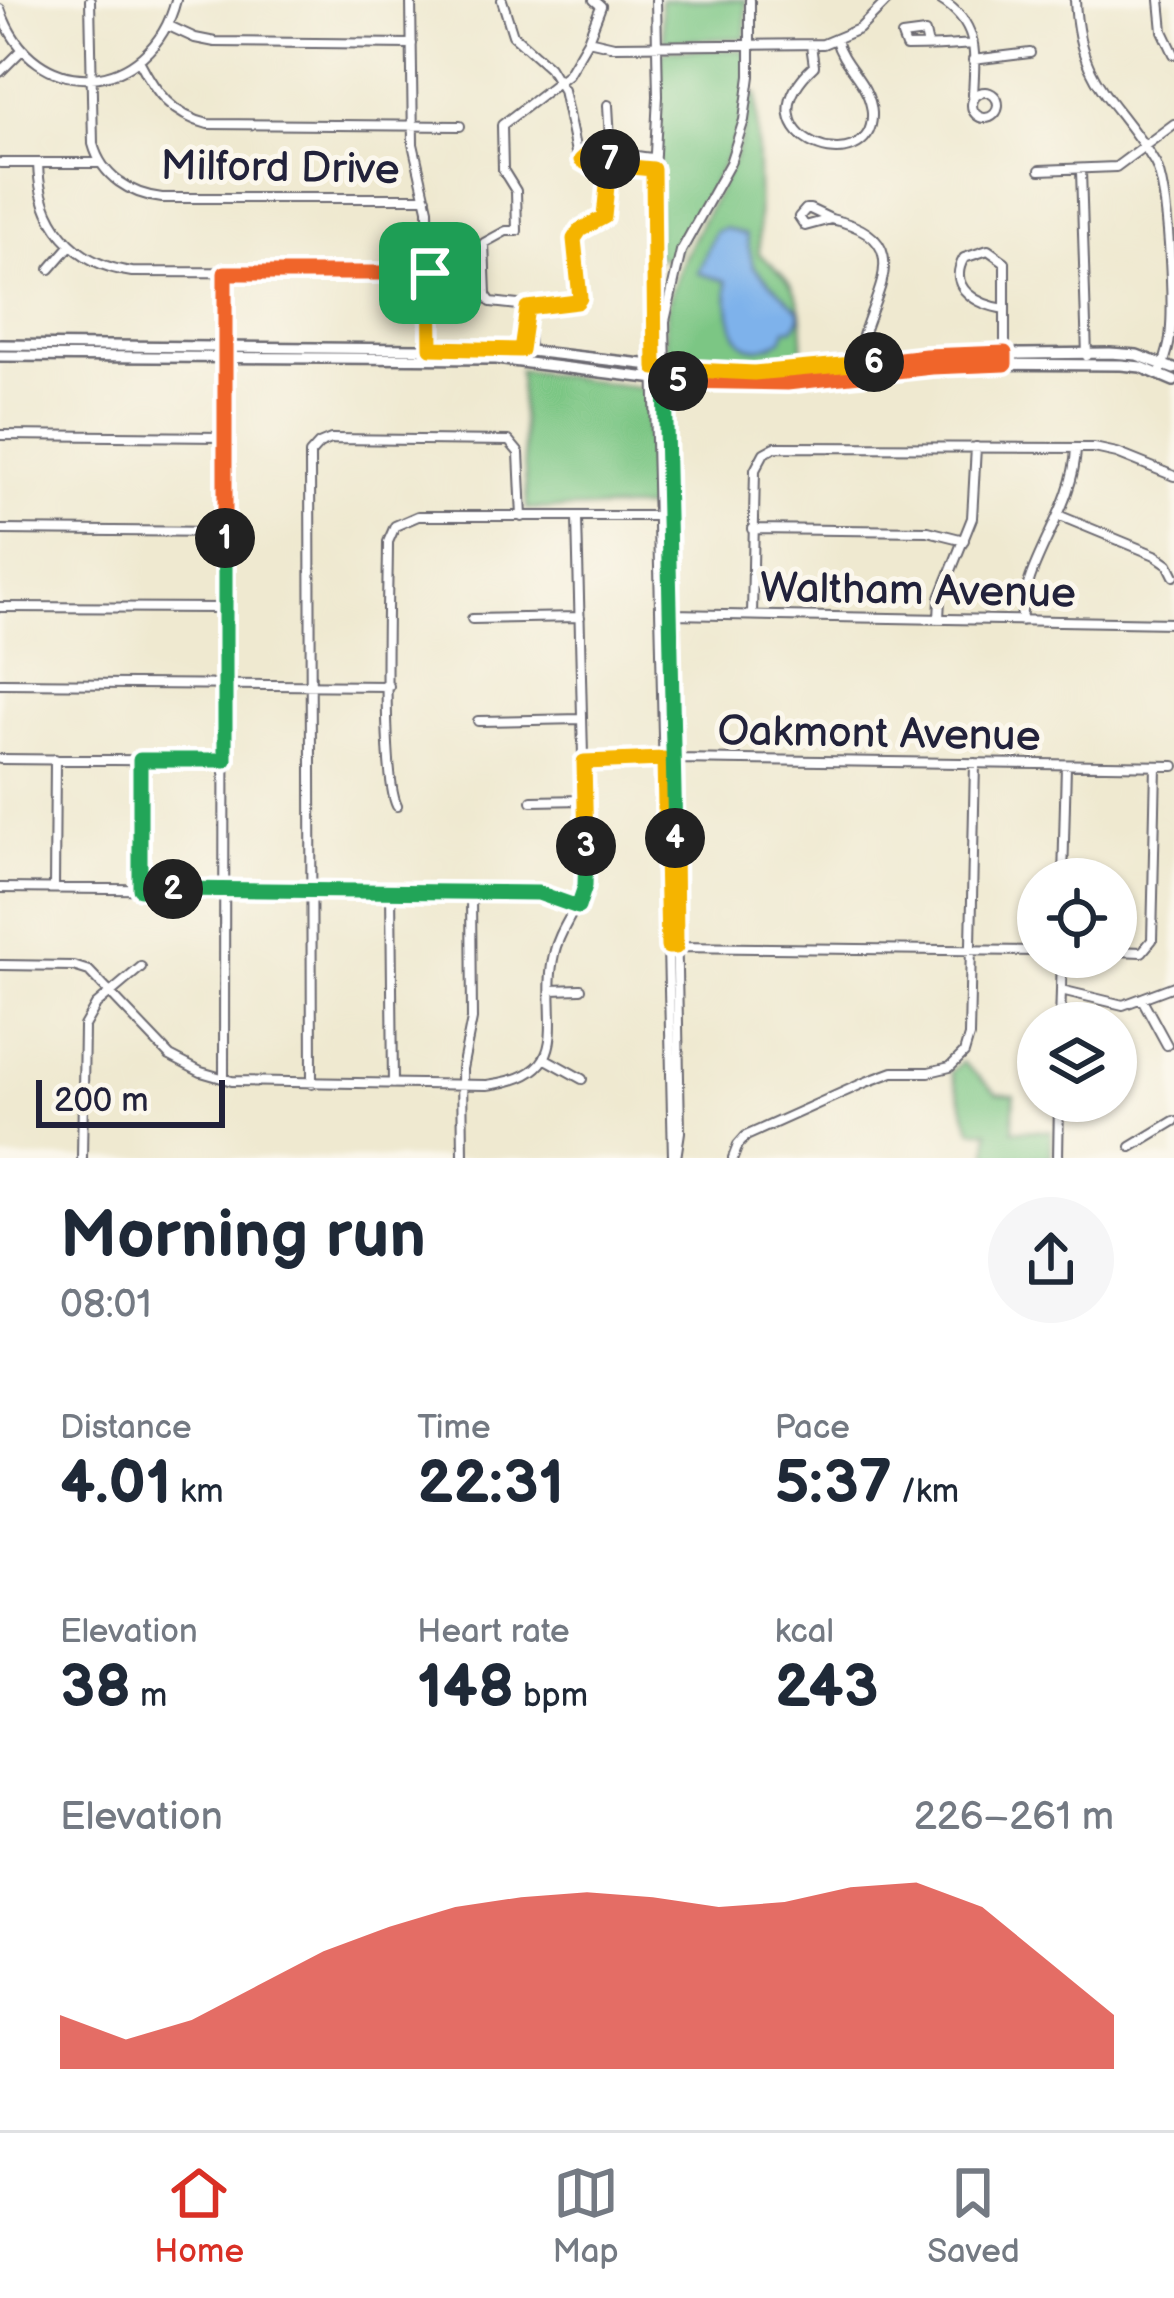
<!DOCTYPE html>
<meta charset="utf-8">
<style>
:root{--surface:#fff;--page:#f6f6f7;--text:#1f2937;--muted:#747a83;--line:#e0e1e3;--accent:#d93025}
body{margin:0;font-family:"Balsamiq Sans",sans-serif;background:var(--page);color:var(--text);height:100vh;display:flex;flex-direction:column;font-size:45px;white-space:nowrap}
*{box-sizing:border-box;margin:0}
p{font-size:39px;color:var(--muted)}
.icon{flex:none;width:66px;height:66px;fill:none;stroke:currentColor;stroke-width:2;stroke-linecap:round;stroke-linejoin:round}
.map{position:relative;height:1158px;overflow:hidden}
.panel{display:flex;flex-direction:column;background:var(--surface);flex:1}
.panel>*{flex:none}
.tools{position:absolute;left:1017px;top:858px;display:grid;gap:24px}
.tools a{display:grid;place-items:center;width:120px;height:120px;border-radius:50%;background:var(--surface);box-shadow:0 3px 9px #0004;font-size:60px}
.scale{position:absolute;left:36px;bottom:30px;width:189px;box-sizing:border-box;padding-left:12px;border:6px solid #22223b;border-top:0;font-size:33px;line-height:42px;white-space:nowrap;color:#22223b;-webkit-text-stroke:9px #fbf7ec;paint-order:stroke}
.pin{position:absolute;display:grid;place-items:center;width:102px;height:102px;color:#fff;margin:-51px;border-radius:24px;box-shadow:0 6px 18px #0006}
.km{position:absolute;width:60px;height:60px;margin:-30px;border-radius:50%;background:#222;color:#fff;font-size:33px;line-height:60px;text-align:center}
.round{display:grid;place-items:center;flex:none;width:126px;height:126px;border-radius:63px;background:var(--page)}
.overview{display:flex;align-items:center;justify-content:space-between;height:204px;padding:0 60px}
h1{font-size:66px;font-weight:700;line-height:90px}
.metrics{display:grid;grid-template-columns:repeat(3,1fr);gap:18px;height:204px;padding:12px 60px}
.metrics div{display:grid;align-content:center}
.metrics b{font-size:60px;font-weight:700}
.metrics small{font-size:33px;font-weight:400}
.metrics p{font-size:33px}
.chart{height:336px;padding:24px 60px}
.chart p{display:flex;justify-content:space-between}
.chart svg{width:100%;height:216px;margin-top:12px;fill:var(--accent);opacity:.7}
.tabs{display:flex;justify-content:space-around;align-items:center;height:168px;border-top:3px solid var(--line);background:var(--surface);font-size:33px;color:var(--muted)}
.tabs a{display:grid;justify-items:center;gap:6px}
.tabs .current{color:var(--accent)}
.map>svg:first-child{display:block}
.green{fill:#7bc684;stroke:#4e7460;stroke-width:3}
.water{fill:#7eb2eb;stroke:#506a93;stroke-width:3}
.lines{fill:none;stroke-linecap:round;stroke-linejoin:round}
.minor-casing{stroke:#6a686f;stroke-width:12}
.tertiary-casing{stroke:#6a686f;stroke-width:14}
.minor{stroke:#fff;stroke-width:8}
.tertiary{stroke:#fff;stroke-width:9}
.split-1-casing{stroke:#fff;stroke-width:24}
.split-2-casing{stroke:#fff;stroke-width:24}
.split-3-casing{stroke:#fff;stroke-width:24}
.split-4-casing{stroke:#fff;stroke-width:24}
.split-5-casing{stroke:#fff;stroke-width:24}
.split-6-casing{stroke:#fff;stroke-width:24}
.split-7-casing{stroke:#fff;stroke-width:24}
.split-8-casing{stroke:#fff;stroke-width:24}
.split-1{stroke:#f0652b;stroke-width:15}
.split-2{stroke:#22a559;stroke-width:15}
.split-3{stroke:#22a559;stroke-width:15}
.split-4{stroke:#f5b400;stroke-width:15}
.split-5{stroke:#22a559;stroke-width:15}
.split-6{stroke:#f0652b;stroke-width:15}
.split-7{stroke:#f5b400;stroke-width:15}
.split-8{stroke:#f5b400;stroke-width:15}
.labels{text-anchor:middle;stroke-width:10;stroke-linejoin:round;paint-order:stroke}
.street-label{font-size:42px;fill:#22223b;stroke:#fbf7ec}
</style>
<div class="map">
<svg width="1174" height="1158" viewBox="0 0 1174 1158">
<rect width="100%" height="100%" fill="#fbf7ec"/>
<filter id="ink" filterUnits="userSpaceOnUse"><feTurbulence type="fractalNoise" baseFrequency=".00833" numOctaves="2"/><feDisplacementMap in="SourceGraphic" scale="24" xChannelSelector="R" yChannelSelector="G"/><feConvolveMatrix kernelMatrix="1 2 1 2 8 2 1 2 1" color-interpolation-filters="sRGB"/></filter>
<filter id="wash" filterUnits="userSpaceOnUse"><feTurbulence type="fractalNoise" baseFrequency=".004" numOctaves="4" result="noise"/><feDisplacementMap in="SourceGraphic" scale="48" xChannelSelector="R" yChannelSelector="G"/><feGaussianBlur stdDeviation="2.7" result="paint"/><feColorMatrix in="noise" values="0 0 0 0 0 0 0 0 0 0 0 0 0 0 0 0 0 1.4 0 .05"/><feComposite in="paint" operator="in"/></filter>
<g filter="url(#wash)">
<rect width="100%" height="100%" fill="#efe9d0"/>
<!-- green -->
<path class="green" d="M660 0H746V38L664 41Z
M671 50H745C761 125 706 188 677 252L664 260 656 255 661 53Z
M752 94H757L759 254C809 294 802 308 802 368L683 367 671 363C646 303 707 218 730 167 742 143 747 120 752 94Z
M519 370 647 389 649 508 527 509Z
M962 1062 997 1093 1014 1095 1013 1130 1051 1131V1158H988L989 1131 972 1130 951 1072Z"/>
<!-- water -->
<path class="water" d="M724 228 746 235 753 266 799 310 800 319 793 328 786 329 782 340C731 368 730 316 726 281L698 273 715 232Z"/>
</g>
<g filter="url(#ink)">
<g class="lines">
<!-- minor casing -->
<g class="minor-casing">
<path id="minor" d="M90 0 93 144C102 177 130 194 162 198H426
M411 0 413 144 428 209 431 351
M502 0 513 35 549 67 563 90 577 157 594 168 619 164 653 169
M594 0 601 6 588 40 568 74 502 125 503 170 516 191 517 231H506L484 243 486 295 491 302 537 307 580 300 574 239 580 230 604 217 611 157 608 105
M656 0 658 96 651 229 673 1158
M941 0C980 24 975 54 973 95
M1075 0C1079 87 1116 97 1155 163 1169 188 1174 306 1170 338 1169 350 1164 362 1160 374
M1160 0 1163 31 1174 54
M0 9C33 107 151 98 176 0
M169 26 195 38 215 42 412 44
M588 40 614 46 823 44 859 29 888 0
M811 45 814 66C734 140 875 184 872 113 870 83 843 67 836 40
M928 46 925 33 902 36 906 47C928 47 950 46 973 44
M973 60 1030 53
M140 62C156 93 172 115 208 124L460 126
M0 72 21 51
M972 105a13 13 0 1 1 26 0a13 13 0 1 1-26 0Z
M581 160C596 147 632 156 654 158
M0 163H100
M38 163C39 222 73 264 132 272L430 273
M1040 170 1116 167 1174 124
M1081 171 1087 356
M806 209H810L831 219 805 226 799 217Z
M831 219C936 242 852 314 859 368
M988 250 1005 262V309C979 305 946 289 964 258Z
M50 269 70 246
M527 307 529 353
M861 342 867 375
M521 352 526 320
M1005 356V309
M0 435 225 437
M1058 515 1155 555 1168 564 1174 576
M752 529 928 531 964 540
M0 530 225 532
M0 607 225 608
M672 614 1174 623
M752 615 755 470 764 453 775 447 1094 448 1117 453 1174 476
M472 619 580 617
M939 619 940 598 972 518 976 447
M1021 621C1024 560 1074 510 1076 448
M0 683 389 686
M478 721 582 719
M0 759 225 761
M584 762 675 759 1174 766
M532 801 585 800
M397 806C381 776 388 589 388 542L395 526 418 516H670
M1063 879 1066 765
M0 888 538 893 578 907
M54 888 55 759
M140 889V760
M391 891 393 1084
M674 947 1038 951
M1116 951 1142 952 1152 940 1156 766
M0 965 73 966 89 971 170 1056 201 1072 232 1081 487 1085C581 1074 539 1018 554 954 560 925 583 905 586 875L577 518
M551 990 581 989
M1061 990 1123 1005 1174 986
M1142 999 1167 1045
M1060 1023 1062 957
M546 1059 582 1079
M224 1079 225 273
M312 1084 310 454 319 444 331 439 509 441 519 453 522 517
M1131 1147 1174 1121
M82 1158 84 1026 96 1005 141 967
M463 1158 462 1069 472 1019 471 892
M676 1158 680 1132 665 321 681 251 730 163 744 120 750 76V0
M733 1158 738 1145 746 1136 866 1082 893 1072H929L950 1067 964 1053 969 1036 975 763
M1058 1158 1059 1101"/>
</g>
<!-- tertiary casing -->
<g class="tertiary-casing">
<path id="tertiary" d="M0 345 521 350 721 373 833 369 926 355 1110 353 1137 355 1174 369
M0 356 496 359 665 380 760 384 977 364 1121 365 1141 367 1174 381"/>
</g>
<!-- minor -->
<use href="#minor" class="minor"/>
<!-- tertiary -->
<use href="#tertiary" class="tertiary"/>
</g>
</g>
<g class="lines" filter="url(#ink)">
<!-- split-1 casing -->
<g class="split-1-casing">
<path id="split-1" d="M225 538V273H430"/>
</g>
<!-- split-2 casing -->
<g class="split-2-casing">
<path id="split-2" d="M173 889H140V760H225V538"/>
</g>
<!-- split-3 casing -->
<g class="split-3-casing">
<path id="split-3" d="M173 889 538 893 578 907 585 886 586 846"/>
</g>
<!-- split-4 casing -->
<g class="split-4-casing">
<path id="split-4" d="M586 846 584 762 664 759 668 947H676L675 838"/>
</g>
<!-- split-5 casing -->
<g class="split-5-casing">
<path id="split-5" d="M675 838 665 380 678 381"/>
</g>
<!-- split-6 casing -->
<g class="split-6-casing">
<path id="split-6" d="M678 381 787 383 932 367 1005 364V353L926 356 874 362"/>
</g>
<!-- split-7 casing -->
<g class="split-7-casing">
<path id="split-7" d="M610 159 609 165 653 169 655 368 754 373 874 362"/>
</g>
<!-- split-8 casing -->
<g class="split-8-casing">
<path id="split-8" d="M430 273 431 348 521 350 527 308 577 302 580 298 574 239 580 230 604 217 609 165 595 168 581 160 590 152 601 151 610 159"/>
</g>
<!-- split-1 -->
<use href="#split-1" class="split-1"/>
<!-- split-2 -->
<use href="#split-2" class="split-2"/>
<!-- split-3 -->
<use href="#split-3" class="split-3"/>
<!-- split-4 -->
<use href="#split-4" class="split-4"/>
<!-- split-5 -->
<use href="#split-5" class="split-5"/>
<!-- split-6 -->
<use href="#split-6" class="split-6"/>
<!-- split-7 -->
<use href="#split-7" class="split-7"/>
<!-- split-8 -->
<use href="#split-8" class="split-8"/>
</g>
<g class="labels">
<!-- street labels -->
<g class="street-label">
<text transform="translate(280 166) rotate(1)" y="15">Milford Drive</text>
<text transform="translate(918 589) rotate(1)" y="15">Waltham Avenue</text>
<text transform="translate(879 732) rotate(1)" y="15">Oakmont Avenue</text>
</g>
</g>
</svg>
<div class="tools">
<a><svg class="icon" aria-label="locate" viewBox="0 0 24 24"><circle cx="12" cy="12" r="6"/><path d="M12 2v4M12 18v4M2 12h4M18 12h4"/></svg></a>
<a><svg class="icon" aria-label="layers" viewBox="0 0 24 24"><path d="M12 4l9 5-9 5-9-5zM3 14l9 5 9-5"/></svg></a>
</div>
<div class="scale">200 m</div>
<div class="pin" style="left:430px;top:273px;background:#1e9e55"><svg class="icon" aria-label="arrive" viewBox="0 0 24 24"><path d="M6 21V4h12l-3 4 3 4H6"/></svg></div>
<b class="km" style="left:225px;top:538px">1</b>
<b class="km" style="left:173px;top:889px">2</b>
<b class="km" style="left:586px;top:846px">3</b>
<b class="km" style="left:675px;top:838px">4</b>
<b class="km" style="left:678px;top:381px">5</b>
<b class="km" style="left:874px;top:362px">6</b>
<b class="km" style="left:610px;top:159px">7</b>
</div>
<section class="panel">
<div class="overview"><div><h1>Morning run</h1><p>08:01</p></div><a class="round"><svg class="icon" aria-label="share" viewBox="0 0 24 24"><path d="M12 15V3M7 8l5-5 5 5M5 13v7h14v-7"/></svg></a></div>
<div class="metrics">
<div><p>Distance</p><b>4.01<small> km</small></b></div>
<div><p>Time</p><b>22:31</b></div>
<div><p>Pace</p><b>5:37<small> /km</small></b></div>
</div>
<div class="metrics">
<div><p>Elevation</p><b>38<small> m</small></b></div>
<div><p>Heart rate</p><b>148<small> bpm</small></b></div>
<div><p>kcal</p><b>243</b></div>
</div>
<div class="chart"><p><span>Elevation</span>226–261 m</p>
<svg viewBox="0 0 160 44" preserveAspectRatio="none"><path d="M0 44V33L10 38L20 34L30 27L40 20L50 15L60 11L70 9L80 8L90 9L100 11L110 10L120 7L130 6L140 11L150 22L160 33V44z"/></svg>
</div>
</section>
<nav class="tabs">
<a class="current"><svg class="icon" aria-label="home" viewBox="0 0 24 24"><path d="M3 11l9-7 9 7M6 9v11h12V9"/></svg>Home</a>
<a><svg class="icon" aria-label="map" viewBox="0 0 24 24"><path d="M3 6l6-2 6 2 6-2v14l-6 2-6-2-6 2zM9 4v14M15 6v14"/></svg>Map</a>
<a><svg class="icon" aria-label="saved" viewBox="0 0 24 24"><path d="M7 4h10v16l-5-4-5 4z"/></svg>Saved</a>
</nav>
